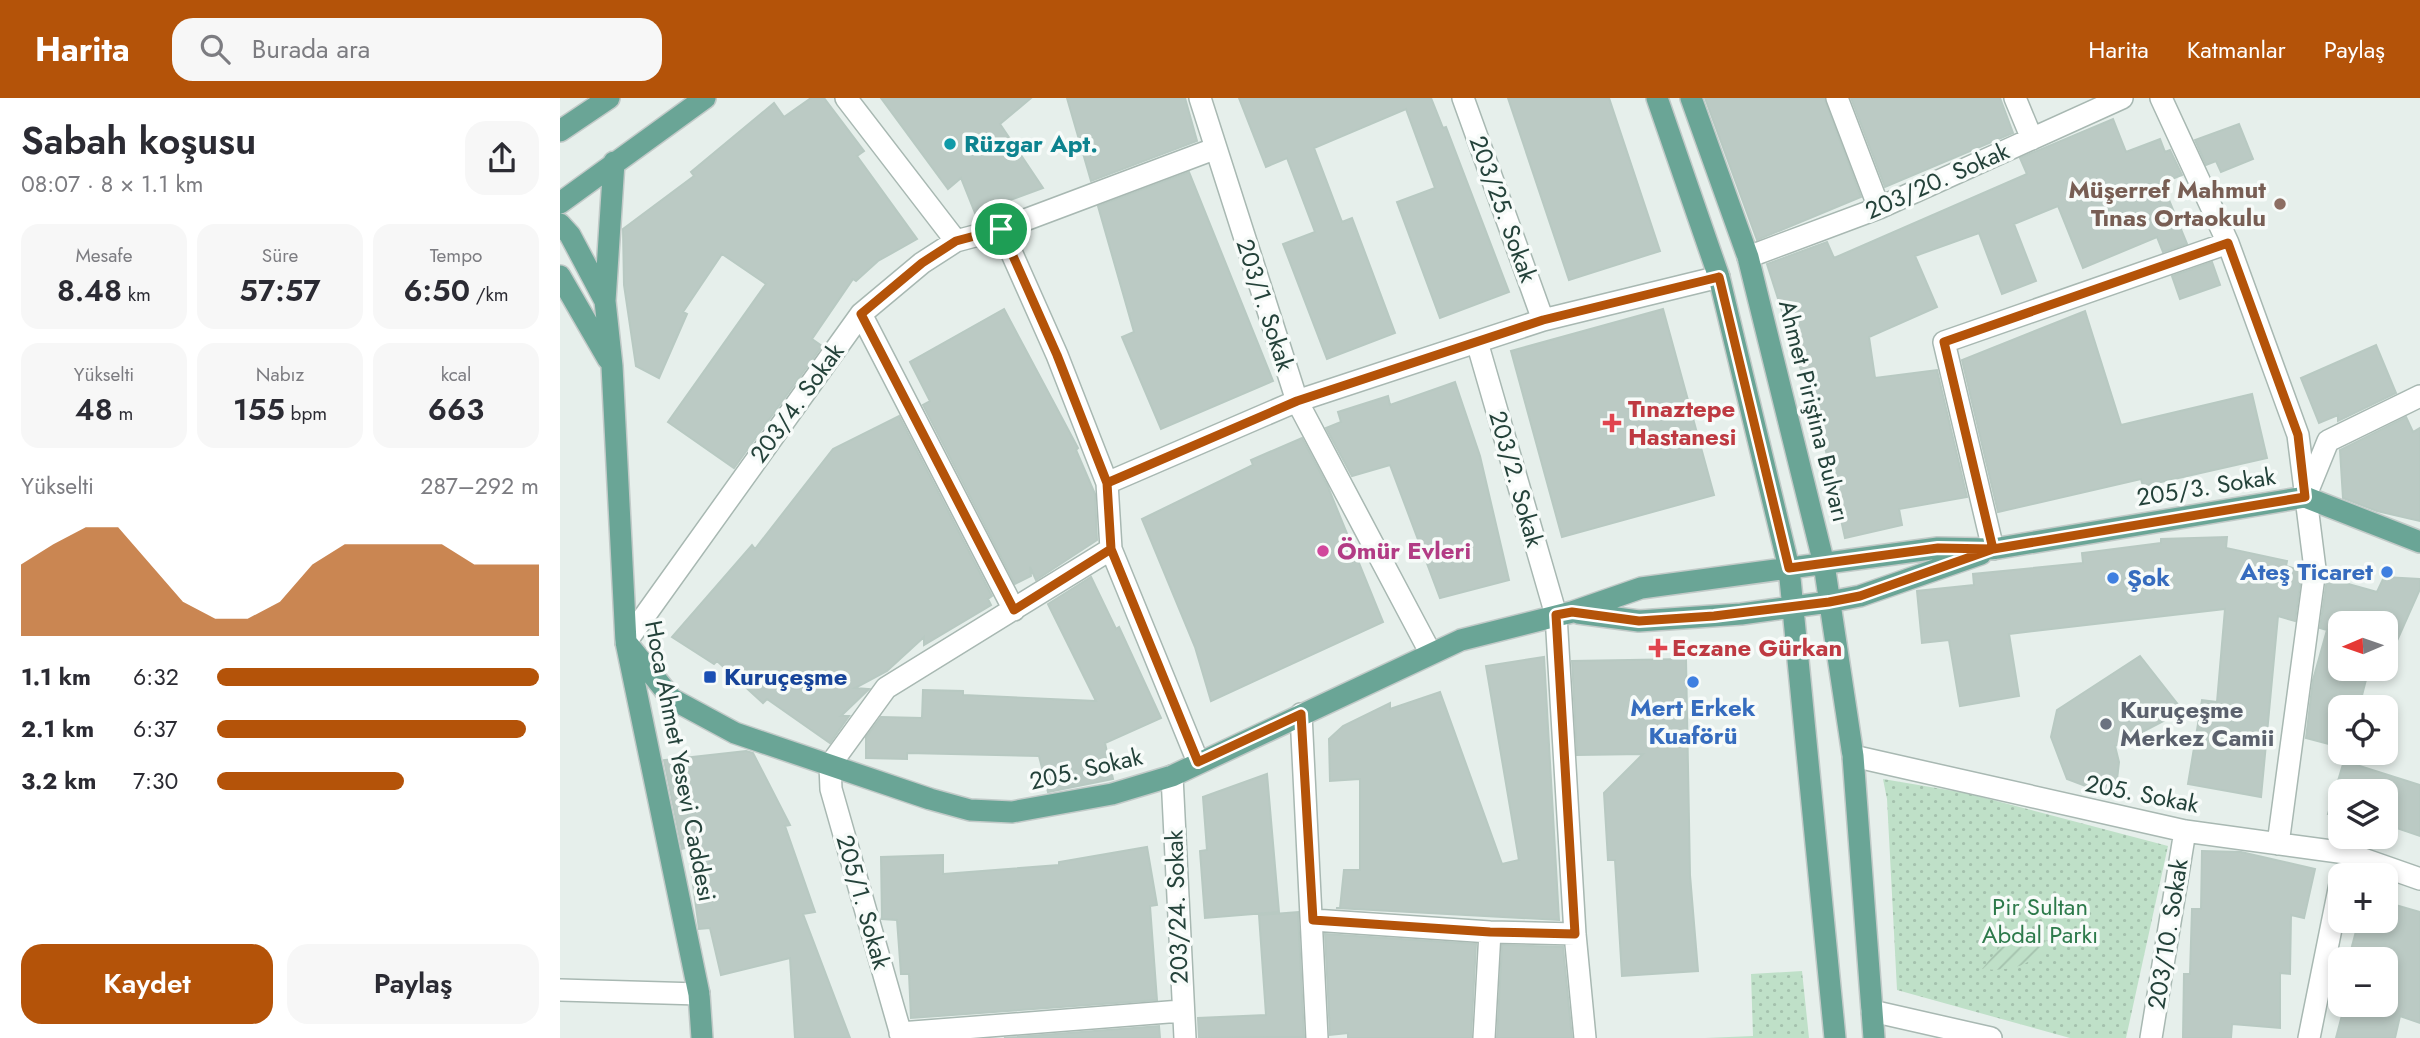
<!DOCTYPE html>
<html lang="tr">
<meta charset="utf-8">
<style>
:root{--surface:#fff;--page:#f7f7f7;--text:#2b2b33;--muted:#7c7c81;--accent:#b45309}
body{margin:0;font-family:Jost,sans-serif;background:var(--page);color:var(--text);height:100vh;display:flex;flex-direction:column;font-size:26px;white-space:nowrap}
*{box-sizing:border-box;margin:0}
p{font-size:23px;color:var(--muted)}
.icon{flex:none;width:38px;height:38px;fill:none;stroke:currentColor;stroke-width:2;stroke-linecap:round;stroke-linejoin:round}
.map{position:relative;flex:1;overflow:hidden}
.panel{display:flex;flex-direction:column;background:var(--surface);width:560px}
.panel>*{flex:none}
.needle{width:46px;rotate:268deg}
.buttons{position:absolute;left:1768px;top:513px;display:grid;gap:14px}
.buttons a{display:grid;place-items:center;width:70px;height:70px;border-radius:14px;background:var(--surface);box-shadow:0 4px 10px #0003;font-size:35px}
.pin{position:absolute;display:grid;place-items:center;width:60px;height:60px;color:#fff;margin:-30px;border:4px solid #fff;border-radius:50%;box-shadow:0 2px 7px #0007}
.round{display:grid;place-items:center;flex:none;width:74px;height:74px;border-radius:21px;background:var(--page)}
.summary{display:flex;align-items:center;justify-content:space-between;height:119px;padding:0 21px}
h1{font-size:38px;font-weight:600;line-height:52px}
.metrics{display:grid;grid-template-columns:repeat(3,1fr);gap:10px;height:119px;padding:7px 21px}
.metrics div{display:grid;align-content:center;border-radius:18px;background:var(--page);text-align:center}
.metrics b{font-size:30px;font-weight:600}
.metrics small{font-size:19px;font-weight:400}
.metrics p{font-size:19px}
.chart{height:196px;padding:14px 21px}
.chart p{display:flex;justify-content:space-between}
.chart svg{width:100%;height:126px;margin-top:7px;fill:var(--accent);opacity:.7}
.primary-button{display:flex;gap:14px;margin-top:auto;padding:14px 21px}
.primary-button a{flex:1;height:80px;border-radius:21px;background:var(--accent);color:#fff;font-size:28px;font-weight:600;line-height:80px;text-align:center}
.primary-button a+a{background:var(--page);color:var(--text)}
ul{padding:0 21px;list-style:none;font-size:23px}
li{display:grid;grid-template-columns:112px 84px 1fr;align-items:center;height:52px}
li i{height:18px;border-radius:9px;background:var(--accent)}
header{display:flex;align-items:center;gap:42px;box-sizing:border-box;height:98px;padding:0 35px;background:var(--accent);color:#fff}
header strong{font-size:33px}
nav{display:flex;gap:38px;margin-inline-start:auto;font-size:24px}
.search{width:490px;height:63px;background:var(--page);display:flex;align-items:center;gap:18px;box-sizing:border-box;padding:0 24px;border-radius:21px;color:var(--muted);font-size:26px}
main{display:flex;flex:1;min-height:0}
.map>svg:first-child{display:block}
.park{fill:url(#park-dots)}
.garden{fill:url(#garden-furrows)}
.building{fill:#bbcac4;stroke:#b8c9c2;stroke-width:2}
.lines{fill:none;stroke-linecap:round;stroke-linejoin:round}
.minor-casing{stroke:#a8b8b2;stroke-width:24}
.major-casing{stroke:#c2cac8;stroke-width:24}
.minor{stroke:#fff;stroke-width:21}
.major{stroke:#6aa596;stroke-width:21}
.route-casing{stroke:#fff;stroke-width:14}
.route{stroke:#b45309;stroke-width:9}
.culture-dot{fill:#0f9aa8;stroke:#f7fbf9;stroke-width:2.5}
.education-dot{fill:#8d6e63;stroke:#f7fbf9;stroke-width:2.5}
.health-dot{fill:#e0444e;stroke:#f7fbf9;stroke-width:2.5}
.hotel-dot{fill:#d1479c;stroke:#f7fbf9;stroke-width:2.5}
.shop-dot{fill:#3f7fe0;stroke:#f7fbf9;stroke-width:2.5}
.transit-dot{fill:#1a4fb4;stroke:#f7fbf9;stroke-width:2.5}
.worship-dot{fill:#6b7280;stroke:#f7fbf9;stroke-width:2.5}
.labels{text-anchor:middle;stroke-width:7;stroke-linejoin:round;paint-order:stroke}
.culture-label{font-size:24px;font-weight:bold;fill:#0d838f;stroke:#f7fbf9;text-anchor:start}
.street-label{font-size:24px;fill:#24423a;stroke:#f7fbf9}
.education-label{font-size:24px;font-weight:bold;fill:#785e54;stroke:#f7fbf9;text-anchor:end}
.health-label{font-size:24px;font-weight:bold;fill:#be3a42;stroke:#f7fbf9;text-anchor:start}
.hotel-label{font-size:24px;font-weight:bold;fill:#b23c85;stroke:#f7fbf9;text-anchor:start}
.shop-label{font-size:24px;font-weight:bold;fill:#366cbe;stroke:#f7fbf9;text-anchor:end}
.transit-label{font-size:24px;font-weight:bold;fill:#164399;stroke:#f7fbf9;text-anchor:start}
.worship-label{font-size:24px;font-weight:bold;fill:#5b616d;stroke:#f7fbf9;text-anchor:start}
.park-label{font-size:24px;fill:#2d7a4b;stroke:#f7fbf9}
</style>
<header>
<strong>Harita</strong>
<div class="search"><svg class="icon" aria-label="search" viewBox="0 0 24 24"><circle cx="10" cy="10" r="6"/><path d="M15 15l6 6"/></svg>Burada ara</div>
<nav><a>Harita</a><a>Katmanlar</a><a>Paylaş</a></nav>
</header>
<main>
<section class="panel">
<div class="summary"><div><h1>Sabah koşusu</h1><p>08:07 · 8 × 1.1 km</p></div><a class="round"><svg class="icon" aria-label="share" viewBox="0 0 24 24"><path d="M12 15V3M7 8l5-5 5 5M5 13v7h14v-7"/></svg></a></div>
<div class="metrics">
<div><p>Mesafe</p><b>8.48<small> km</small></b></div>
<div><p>Süre</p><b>57:57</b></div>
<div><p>Tempo</p><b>6:50<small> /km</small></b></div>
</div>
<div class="metrics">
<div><p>Yükselti</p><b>48<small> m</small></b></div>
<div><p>Nabız</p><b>155<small> bpm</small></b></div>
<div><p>kcal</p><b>663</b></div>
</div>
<div class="chart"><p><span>Yükselti</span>287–292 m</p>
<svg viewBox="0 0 160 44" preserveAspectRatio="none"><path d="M0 44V19L10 12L20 6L30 6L40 19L50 32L60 38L70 38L80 32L90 19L100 12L110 12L120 12L130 12L140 19L150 19L160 19V44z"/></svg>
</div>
<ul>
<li><b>1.1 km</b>6:32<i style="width:100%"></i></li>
<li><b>2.1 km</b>6:37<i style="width:96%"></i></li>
<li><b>3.2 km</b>7:30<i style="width:58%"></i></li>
</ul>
<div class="primary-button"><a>Kaydet</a><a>Paylaş</a></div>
</section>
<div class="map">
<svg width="1860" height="940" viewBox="0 0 1860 940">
<defs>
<pattern id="park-dots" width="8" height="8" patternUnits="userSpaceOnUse" patternTransform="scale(1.75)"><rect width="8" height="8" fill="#bfe0c8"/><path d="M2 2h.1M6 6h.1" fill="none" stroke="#a4c1ad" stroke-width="1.8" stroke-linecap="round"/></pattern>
<pattern id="garden-furrows" width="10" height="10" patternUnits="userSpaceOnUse" patternTransform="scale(1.75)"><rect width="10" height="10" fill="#bfe0c8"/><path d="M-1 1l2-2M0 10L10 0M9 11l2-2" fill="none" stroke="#a4c1ad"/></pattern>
</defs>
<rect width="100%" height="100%" fill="#e6efeb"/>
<!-- park -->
<path class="park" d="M1323 681 1406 695 1608 748 1566 940H1510L1337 892 1327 701Z
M1242 873 1249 940H1145L1193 938 1191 876Z"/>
<!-- garden -->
<path class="garden" d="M1456 829 1491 845C1471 867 1452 874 1422 871Z"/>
<!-- building -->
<path class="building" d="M251 0H264L304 53 297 58 357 141 318 163 296 183 293 181 252 241 262 248 174 370 108 324 206 186 162 156 123 214 127 216 99 280 76 268 64 187 63 131 134 78 131 74 214 5 224 19Z
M321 0H471L440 26 483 90 415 115 401 80 388 91Z
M507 0H625L637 43 531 83Z
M679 0H871L883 30 886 29 949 194 880 220 837 104 875 90 846 11 754 50 782 124 792 120 835 235 767 261 723 146 755 134 727 60 706 69Z
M948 0H1049L1100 153 1009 182Z
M1145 0H1264L1301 99 1197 142Z
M1291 0H1440L1453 35 1325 89Z
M1553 21 1566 54 1600 41 1605 54 1610 52 1622 77 1602 85 1627 146 1603 154 1597 139 1523 170 1498 108 1454 126 1476 183 1442 196 1419 135 1355 158 1377 209 1309 239 1315 280 1377 272 1407 399 1339 411 1342 427 1285 440 1264 344 1207 166 1267 144 1274 160 1467 76 1460 60Z
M1679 26 1693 61 1661 74 1656 63 1646 67 1635 42Z
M629 74 713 283 601 331 562 239 574 234 538 108Z
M1652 164 1660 187 1620 201 1612 178Z
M444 211 518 350 516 352 535 396 537 442 476 482 470 469 471 478 455 486 363 307 370 303 350 264Z
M1103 211 1154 397 1002 439 951 253Z
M1525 213 1561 327 1692 296 1707 360 1583 388 1581 381 1438 414 1402 262Z
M1816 247 1836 295 1778 323V317L1759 325 1741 280Z
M895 284 920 358 949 482 880 500 830 367 792 378 766 330 781 324 778 314 828 298 830 307Z
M339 318 432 498 428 501 431 507 364 547V539L327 573 295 590 309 591 281 618H289L270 645 207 601 203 605 157 563 154 566 112 539 192 447 195 451 273 351Z
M1846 319 1853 334 1860 330V423L1817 413 1783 400 1780 352Z
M742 340 768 389 823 524 651 603 635 549 582 421 693 367 691 362Z
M1667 439 1666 450 1727 463 1726 468 1742 473 1735 523 1718 518 1701 699 1628 686 1642 602 1657 604 1665 511 1449 536 1459 598 1400 608 1389 542 1362 545 1357 493 1414 487 1413 476 1523 465 1522 455 1601 445V441Z
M531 479 556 531 559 529 601 620 545 645 553 681 488 694 479 658 347 655V661L306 660V639L321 619 362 620 363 592 403 593V597L536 603 488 506Z
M1824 479 1860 481V491L1832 554 1825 551V525H1780V570H1809L1799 609H1780V649L1746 640 1753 582 1767 532 1760 530 1767 480 1817 494Z
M1580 558 1623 613 1555 648 1559 664 1555 699 1507 681 1491 639 1497 612Z
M984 559 999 822 776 810H780L784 772H800V681L770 683 769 641 783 628 830 605V611L880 594 942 766 959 762 926 568Z
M1126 561 1130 777 1138 873 1062 878 1055 762H1048L1044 695 1083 656 1017 657 1012 563Z
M186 653 193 655 230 727 225 728 255 814 243 816 290 940H235L230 860 161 877 150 830 139 831 128 749 122 751 104 662Z
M1784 663 1860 687V738L1831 728 1829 735 1825 734V693H1780V719L1768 716Z
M707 676 719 814 645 820 640 753 647 752 643 699Z
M587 749 597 807 590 808 597 902 351 920 349 876H341L337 822 322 821 321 759 383 757V776L499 767V764Z
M1642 753 1681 754 1755 771 1744 820 1731 817 1730 876 1720 875V930L1672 926 1671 940H1623L1624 876H1630L1632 811H1641Z
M1825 804 1860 814V925L1840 918 1835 940H1776L1785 906H1825V861L1791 852 1799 822H1825Z
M738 814 744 939 639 940 638 920 706 917 699 817Z
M765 836 916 846 911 940H788V935L770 937Z
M942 847 1003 849 1012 940H937Z
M599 928 600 940H444Z"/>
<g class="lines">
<!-- minor casing -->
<g class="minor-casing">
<path id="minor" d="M286 0 396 143
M640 0 737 303 870 554
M903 0 983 222
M1277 0 1319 110
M1455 0 1472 41
M1601 0 1668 145 1738 337 1755 471 1718 746
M441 131 497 257 547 385 551 451 638 664
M1188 159 1319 110 1562 0
M301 216 454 512
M917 244 996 517 1015 836 1025 940
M547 385 737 303 983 222 1159 179
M1746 397 1768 343 1860 298
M1433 451 1384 244 1668 145
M66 544 301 216 362 165 396 143 441 131 654 51
M741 616 757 940
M1293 658 1625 733 1786 755 1860 781
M612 678 625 940
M753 822 930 834 1015 836
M0 892 139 896
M1312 913 1431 940
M340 935 621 913
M342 940 271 691 270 667 326 590 551 451
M924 940 930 834
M1591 940 1625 733
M1749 940 1780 786"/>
</g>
<!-- major casing -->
<g class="major-casing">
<path id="major" d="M1097 0 1159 179 1229 470 1275 940
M1131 0 1188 159 1264 466 1293 658 1314 940
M0 33 49 0
M54 64 45 203 52 268 66 544 139 896 142 940
M0 105 145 0
M0 126 10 137 45 203
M0 178 48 261
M1018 515 1079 523 1181 516 1269 504 1300 498 1421 456
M66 544 112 601 175 635 370 701 410 712 452 714 552 696 612 678 901 542 1012 514 1081 490 1378 450 1433 451 1745 399 1860 444"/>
</g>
<!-- minor -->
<use href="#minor" class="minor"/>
<!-- major -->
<use href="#major" class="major"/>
</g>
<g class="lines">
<!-- route casing -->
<g class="route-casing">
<path id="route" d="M441 131 497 257 547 385 551 451 638 664 741 616 753 822 930 834 1015 836 996 517 1012 514 1079 523 1154 518 1269 504 1300 498 1433 451 1384 244 1668 145 1738 337 1745 399 1433 451 1378 450 1229 470 1159 179 983 222 737 303 547 385 551 451 454 512 301 216 362 165 396 143 441 131"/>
</g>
<!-- route -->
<use href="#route" class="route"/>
</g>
<!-- markers -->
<circle class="culture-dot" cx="390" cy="46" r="7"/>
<circle class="education-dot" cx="1720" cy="106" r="7"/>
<g class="health-dot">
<path d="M1048.5 314.5h7v7h7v7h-7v7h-7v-7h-7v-7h7z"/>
<path d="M1094.5 539.5h7v7h7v7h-7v7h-7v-7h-7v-7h7z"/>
</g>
<circle class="hotel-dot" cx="763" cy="453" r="7"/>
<g class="shop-dot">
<circle cx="1827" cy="474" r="7"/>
<circle cx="1553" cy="480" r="7"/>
<circle cx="1133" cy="584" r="7"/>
</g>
<rect class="transit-dot" x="143" y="572" width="14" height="14" rx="3.5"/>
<circle class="worship-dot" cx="1546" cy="626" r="7"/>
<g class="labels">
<!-- culture labels -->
<g class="culture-label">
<text x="404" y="54">Rüzgar Apt.</text>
</g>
<!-- street labels -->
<g class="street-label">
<text transform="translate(1377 83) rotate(-24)" y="8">203/20. Sokak</text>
<text transform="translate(943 111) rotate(70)" y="8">203/25. Sokak</text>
<text transform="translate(705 207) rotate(72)" y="8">203/1. Sokak</text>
<text transform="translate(237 305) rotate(-54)" y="8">203/4. Sokak</text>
<text transform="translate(1254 313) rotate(76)" y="8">Ahmet Piriştina Bulvarı</text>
<text transform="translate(956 381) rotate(74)" y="8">203/2. Sokak</text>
<text transform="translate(1646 389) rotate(-9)" y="8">205/3. Sokak</text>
<text transform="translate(120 663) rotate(79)" y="8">Hoca Ahmet Yesevi Caddesi</text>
<text transform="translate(526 671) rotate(-13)" y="8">205. Sokak</text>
<text transform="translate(1582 696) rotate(11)" y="8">205. Sokak</text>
<text transform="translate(303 804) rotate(74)" y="8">205/1. Sokak</text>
<text transform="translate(617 809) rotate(-92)" y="8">203/24. Sokak</text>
<text transform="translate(1608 836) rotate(-81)" y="8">203/10. Sokak</text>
</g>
<!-- education labels -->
<g class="education-label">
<text x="1706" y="100">Müşerref Mahmut<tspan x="1706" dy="28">Tınas Ortaokulu</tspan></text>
</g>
<!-- health labels -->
<g class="health-label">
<text x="1068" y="319">Tınaztepe<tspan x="1068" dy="28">Hastanesi</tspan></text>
<text x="1112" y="558">Eczane Gürkan</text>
</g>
<!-- hotel labels -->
<g class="hotel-label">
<text x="777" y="461">Ömür Evleri</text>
</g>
<!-- shop labels -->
<g class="shop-label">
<text x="1813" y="482">Ateş Ticaret</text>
<text x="1567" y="488" text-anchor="start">Şok</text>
<text x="1133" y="618" text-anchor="middle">Mert Erkek<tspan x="1133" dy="28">Kuaförü</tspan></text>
</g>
<!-- transit labels -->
<g class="transit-label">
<text x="164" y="587">Kuruçeşme</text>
</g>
<!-- worship labels -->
<g class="worship-label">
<text x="1560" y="620">Kuruçeşme<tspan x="1560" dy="28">Merkez Camii</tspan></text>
</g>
<!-- park labels -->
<g class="park-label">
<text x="1480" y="817">Pir Sultan<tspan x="1480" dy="28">Abdal Parkı</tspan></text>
</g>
</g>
</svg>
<div class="buttons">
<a><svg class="needle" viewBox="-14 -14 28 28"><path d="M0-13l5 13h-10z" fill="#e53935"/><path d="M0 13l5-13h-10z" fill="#7c7c81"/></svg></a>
<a><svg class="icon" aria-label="locate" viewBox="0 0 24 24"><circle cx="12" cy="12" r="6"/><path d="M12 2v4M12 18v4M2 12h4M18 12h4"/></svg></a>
<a><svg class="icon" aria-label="layers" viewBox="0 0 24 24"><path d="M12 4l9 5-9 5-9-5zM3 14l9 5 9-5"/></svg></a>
<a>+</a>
<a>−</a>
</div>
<div class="pin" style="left:441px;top:131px;background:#1e9e55"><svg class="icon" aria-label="arrive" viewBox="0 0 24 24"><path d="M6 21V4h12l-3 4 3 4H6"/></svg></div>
</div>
</main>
